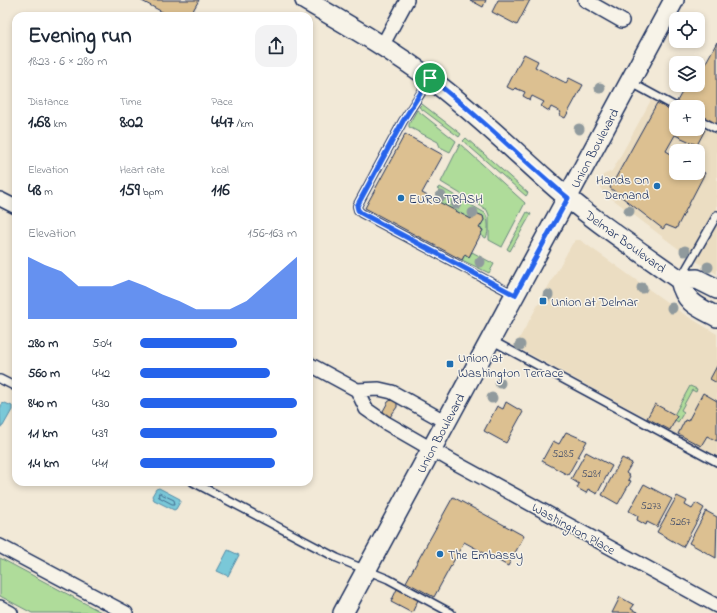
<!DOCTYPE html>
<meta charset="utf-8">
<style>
:root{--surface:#fff;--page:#f2f2f3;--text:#1f2937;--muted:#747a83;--accent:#2563eb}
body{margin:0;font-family:"Indie Flower",sans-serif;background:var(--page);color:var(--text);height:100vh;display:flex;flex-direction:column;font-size:15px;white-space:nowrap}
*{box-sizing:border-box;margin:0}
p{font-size:13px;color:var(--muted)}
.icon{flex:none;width:22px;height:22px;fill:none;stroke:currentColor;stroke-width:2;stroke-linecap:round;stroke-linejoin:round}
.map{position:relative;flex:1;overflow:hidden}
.details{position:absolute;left:12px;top:12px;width:301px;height:474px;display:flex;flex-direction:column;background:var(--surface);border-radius:12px;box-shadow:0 2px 6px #0003}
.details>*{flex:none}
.controls{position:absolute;left:669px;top:12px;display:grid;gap:8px}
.controls a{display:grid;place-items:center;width:36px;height:36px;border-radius:8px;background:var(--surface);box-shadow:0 2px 6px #0003;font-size:20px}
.pin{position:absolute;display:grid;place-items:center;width:34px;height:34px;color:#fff;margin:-17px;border:2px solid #fff;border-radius:50%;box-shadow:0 1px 4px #0007}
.round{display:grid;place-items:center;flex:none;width:42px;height:42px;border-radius:12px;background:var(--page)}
.head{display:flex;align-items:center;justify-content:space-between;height:68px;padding:0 16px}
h1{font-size:22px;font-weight:700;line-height:30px}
.figures{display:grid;grid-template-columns:repeat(3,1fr);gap:6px;height:68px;padding:4px 16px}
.figures div{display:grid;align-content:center}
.figures b{font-size:17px;font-weight:700}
.figures small{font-size:11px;font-weight:400}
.figures p{font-size:11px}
.chart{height:112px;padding:8px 16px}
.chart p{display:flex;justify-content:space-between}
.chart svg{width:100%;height:72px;margin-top:4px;fill:var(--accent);opacity:.7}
ul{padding:0 16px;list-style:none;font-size:13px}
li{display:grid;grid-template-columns:64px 48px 1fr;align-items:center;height:30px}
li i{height:10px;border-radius:5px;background:var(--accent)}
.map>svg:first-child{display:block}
.built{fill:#ebddc2;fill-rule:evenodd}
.green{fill:#afdc9a;stroke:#65867c}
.water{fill:#7ac8d8;stroke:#548ba7}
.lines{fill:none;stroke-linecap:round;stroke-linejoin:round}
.shore{stroke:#416c8f;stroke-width:1}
.building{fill:#dcc091;stroke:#1b2f5e}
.lane-casing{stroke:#1b2f5e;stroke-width:10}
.street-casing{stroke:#1b2f5e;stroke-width:16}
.secondary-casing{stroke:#1b2f5e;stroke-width:22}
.lane{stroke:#f7f3e8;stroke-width:7}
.street{stroke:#f7f3e8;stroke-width:13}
.secondary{stroke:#f7f3e8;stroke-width:19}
.tree{fill:#909a9d}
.route-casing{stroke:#fff;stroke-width:8}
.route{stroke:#2563eb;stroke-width:5}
.poi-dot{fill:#1f6fb2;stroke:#f7f3e8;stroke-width:1.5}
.labels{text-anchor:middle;stroke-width:3;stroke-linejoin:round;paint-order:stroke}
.number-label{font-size:11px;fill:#4b536b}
.street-label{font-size:13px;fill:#1b2f5e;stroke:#f7f3e8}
.poi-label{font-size:13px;fill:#1b2f5e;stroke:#f7f3e8;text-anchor:start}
</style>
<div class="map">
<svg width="717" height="613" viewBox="0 0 717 613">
<rect width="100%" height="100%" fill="#f2e9d7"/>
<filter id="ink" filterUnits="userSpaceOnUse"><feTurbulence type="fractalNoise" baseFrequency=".025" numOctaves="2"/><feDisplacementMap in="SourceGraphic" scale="8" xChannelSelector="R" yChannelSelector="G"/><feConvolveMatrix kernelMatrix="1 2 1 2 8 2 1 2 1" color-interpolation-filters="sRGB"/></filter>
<g filter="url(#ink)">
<!-- built -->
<path class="built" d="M651 100 676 113V129H698V125L717 135V274L688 256 602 191 600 183 603 175 612 171 615 166ZM676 151H698V173H676Z
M576 240H580L583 242 682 313 717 334V456L515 346 572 244Z"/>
<!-- green -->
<path class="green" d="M422 104 457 131 461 134 459 137 419 107Z
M417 110 456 141 450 152 440 147 438 142 409 127V124Z
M466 138 528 193 526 196 463 141Z
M460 144 525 203 502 247 489 240V215L487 210 441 182Z
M440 187 485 213C489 219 489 232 486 238L480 235 483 230 479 228 484 220 483 216 478 214H474L471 219 434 200 439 190 437 189Z
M527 212 531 214 510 251 507 249Z
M472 252 494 264 489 273 462 260 465 254 469 257Z
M690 386 697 389 696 392 692 390 681 410 684 412 678 422 675 420 677 416 674 415Z
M0 558 103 613H32L0 596Z"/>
<!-- water -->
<path class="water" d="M5 403 12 406V410L3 426 1 427 0 409 2 404Z
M159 488 180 499V502L176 509 174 510 154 500 152 496 156 489Z
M228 550 239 555 228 576 217 571Z"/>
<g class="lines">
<!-- shore -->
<path class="shore" d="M159 493 174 500 175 504H172L159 497Z"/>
</g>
<!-- building -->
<path class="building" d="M140 0H199L190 16H170Z
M470 0H486L483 7Z
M498 0H530L517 25 492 12Z
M717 42V126L698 115V107H683L676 103 686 85 692 87 694 85H698V77Z
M524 54 538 61 535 67 566 83 569 78 583 85 565 118 559 115 561 112 551 107 549 111 541 106 544 102 532 96 530 100 523 96 525 92 515 88 513 90 507 87Z
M657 103 676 114V129H698V127L705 130 697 145 675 135 666 151 676 157V173H698V169L705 173 676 229 666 225 663 229 610 188Z
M405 134 443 155 422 193 471 219 474 214H478L483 216 484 220 479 228 483 230 469 257 465 254 462 260 365 208Z
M717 366V383L710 379Z
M703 393 717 401V441L707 436 701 446 678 434 685 420 688 421Z
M391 400 397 402V407L390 417 385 416 383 411 388 402Z
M506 402 523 412 506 443 484 431 497 406 503 409Z
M655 404 677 416 670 430 647 418Z
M566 432 587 441 568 475 542 461 553 441 559 444Z
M586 452 612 466 597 494 588 489 586 493 577 488 579 484 571 479Z
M622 458 632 463 626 473 630 476 628 480 631 481 618 504 602 495Z
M644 484 672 499 657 527 647 522 646 525 637 520 638 516 629 511Z
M677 496 687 501 685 505 692 509 696 503 704 508 683 547 657 532Z
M453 497 524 536 508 566 464 542 434 597 406 582Z
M706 511 717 517 716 558 689 543Z
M397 589 418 600 412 613 391 602Z
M620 597 634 605 631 609 639 613H612Z"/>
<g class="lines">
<!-- lane casing -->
<g class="lane-casing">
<path id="lane" d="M430 79 403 121 357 206 358 210 361 213 513 294
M630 82 676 107
M698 119 717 129
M681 278 717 215
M491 340 717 462
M0 379 16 387
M193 482 337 558 388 579 451 613"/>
</g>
<!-- street casing -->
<g class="street-casing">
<path id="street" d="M585 0 622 21
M382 46 407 0
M0 199 16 207
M309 364 357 390
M357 390 366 409 386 423 452 461 717 606
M357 390 379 389 392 392 446 422
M0 546 126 613
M0 607 11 613"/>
</g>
<!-- secondary casing -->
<g class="secondary-casing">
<path id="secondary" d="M305 0C348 25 392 50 433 81 473 111 509 146 547 180 588 217 635 248 680 280 685 303 698 307 717 317
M680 280 697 279 717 289
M343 613 674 0"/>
</g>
<!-- lane -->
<use href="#lane" class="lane"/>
<!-- street -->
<use href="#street" class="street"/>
<!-- secondary -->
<use href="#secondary" class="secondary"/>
</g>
<!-- trees -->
<g class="tree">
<circle cx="600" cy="88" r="5.5"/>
<circle cx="579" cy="129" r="5.5"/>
<circle cx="441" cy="196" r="5.5"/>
<circle cx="456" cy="204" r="5.5"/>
<circle cx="629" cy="211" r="5.5"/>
<circle cx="473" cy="213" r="5.5"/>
<circle cx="685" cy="251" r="5.5"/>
<circle cx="480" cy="262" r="5.5"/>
<circle cx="708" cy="267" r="5.5"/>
<circle cx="642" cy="288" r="5.5"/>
<circle cx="548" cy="295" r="5.5"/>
<circle cx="672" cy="308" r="5.5"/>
<circle cx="520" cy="345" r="5.5"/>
<circle cx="500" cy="383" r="5.5"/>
<circle cx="492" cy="398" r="5.5"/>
</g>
</g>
<g class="lines" filter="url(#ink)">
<!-- route casing -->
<g class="route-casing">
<path id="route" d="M430 78C479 115 521 159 568 198L515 295 361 213 358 210 357 206 403 121Z"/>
</g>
<!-- route -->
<use href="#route" class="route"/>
</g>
<!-- markers -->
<g class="poi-dot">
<circle cx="657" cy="186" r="4"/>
<circle cx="401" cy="198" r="4"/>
<rect x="539" y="297" width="8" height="8" rx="2"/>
<rect x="446" y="360" width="8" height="8" rx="2"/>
<circle cx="440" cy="554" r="4"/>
</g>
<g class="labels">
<!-- number labels -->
<g class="number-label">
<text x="563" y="457">5285</text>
<text x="591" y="477">5281</text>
<text x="651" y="509">5273</text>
<text x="680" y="525">5267</text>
</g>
<!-- street labels -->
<g class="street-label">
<text transform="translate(594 148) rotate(-62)" y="5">Union Boulevard</text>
<text transform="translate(626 241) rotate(36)" y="5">Delmar Boulevard</text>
<text transform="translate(440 433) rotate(-62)" y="5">Union Boulevard</text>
<text transform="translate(574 528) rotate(29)" y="5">Washington Place</text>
</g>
<!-- poi labels -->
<g class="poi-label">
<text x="649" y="184" text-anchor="end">Hands On<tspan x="649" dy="15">Demand</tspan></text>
<text x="409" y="203">EURO TRASH</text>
<text x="551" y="306">Union at Delmar</text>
<text x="458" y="362">Union at<tspan x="458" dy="15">Washington Terrace</tspan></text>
<text x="448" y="559">The Embassy</text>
</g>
</g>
</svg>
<div class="controls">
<a><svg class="icon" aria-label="locate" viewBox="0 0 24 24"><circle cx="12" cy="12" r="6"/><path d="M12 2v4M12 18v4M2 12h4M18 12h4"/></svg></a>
<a><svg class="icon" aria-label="layers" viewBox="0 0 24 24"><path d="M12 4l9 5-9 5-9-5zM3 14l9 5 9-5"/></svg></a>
<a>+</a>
<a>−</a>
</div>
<div class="pin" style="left:430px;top:78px;background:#1e9e55"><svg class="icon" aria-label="arrive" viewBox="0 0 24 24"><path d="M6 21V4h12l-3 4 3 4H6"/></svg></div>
<section class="details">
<div class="head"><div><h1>Evening run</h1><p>18:23 · 6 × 280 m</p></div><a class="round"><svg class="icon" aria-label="share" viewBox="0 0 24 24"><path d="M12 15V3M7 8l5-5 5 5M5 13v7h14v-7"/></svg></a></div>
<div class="figures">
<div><p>Distance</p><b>1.68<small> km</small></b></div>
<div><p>Time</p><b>8:02</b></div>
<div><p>Pace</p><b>4:47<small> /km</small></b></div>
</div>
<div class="figures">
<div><p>Elevation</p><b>48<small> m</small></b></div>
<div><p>Heart rate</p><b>159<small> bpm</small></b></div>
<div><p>kcal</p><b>116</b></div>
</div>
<div class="chart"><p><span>Elevation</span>156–163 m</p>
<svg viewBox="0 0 160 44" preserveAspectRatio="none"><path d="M0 44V6L10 11L20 15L30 24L40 24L50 24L60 20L70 24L80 29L90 33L100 38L110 38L120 38L130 33L140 24L150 15L160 6V44z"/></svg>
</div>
<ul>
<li><b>280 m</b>5:04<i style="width:62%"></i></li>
<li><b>560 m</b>4:42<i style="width:83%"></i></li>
<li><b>840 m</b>4:30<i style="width:100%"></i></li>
<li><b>1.1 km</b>4:39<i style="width:87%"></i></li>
<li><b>1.4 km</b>4:41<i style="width:86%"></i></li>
</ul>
</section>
</div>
